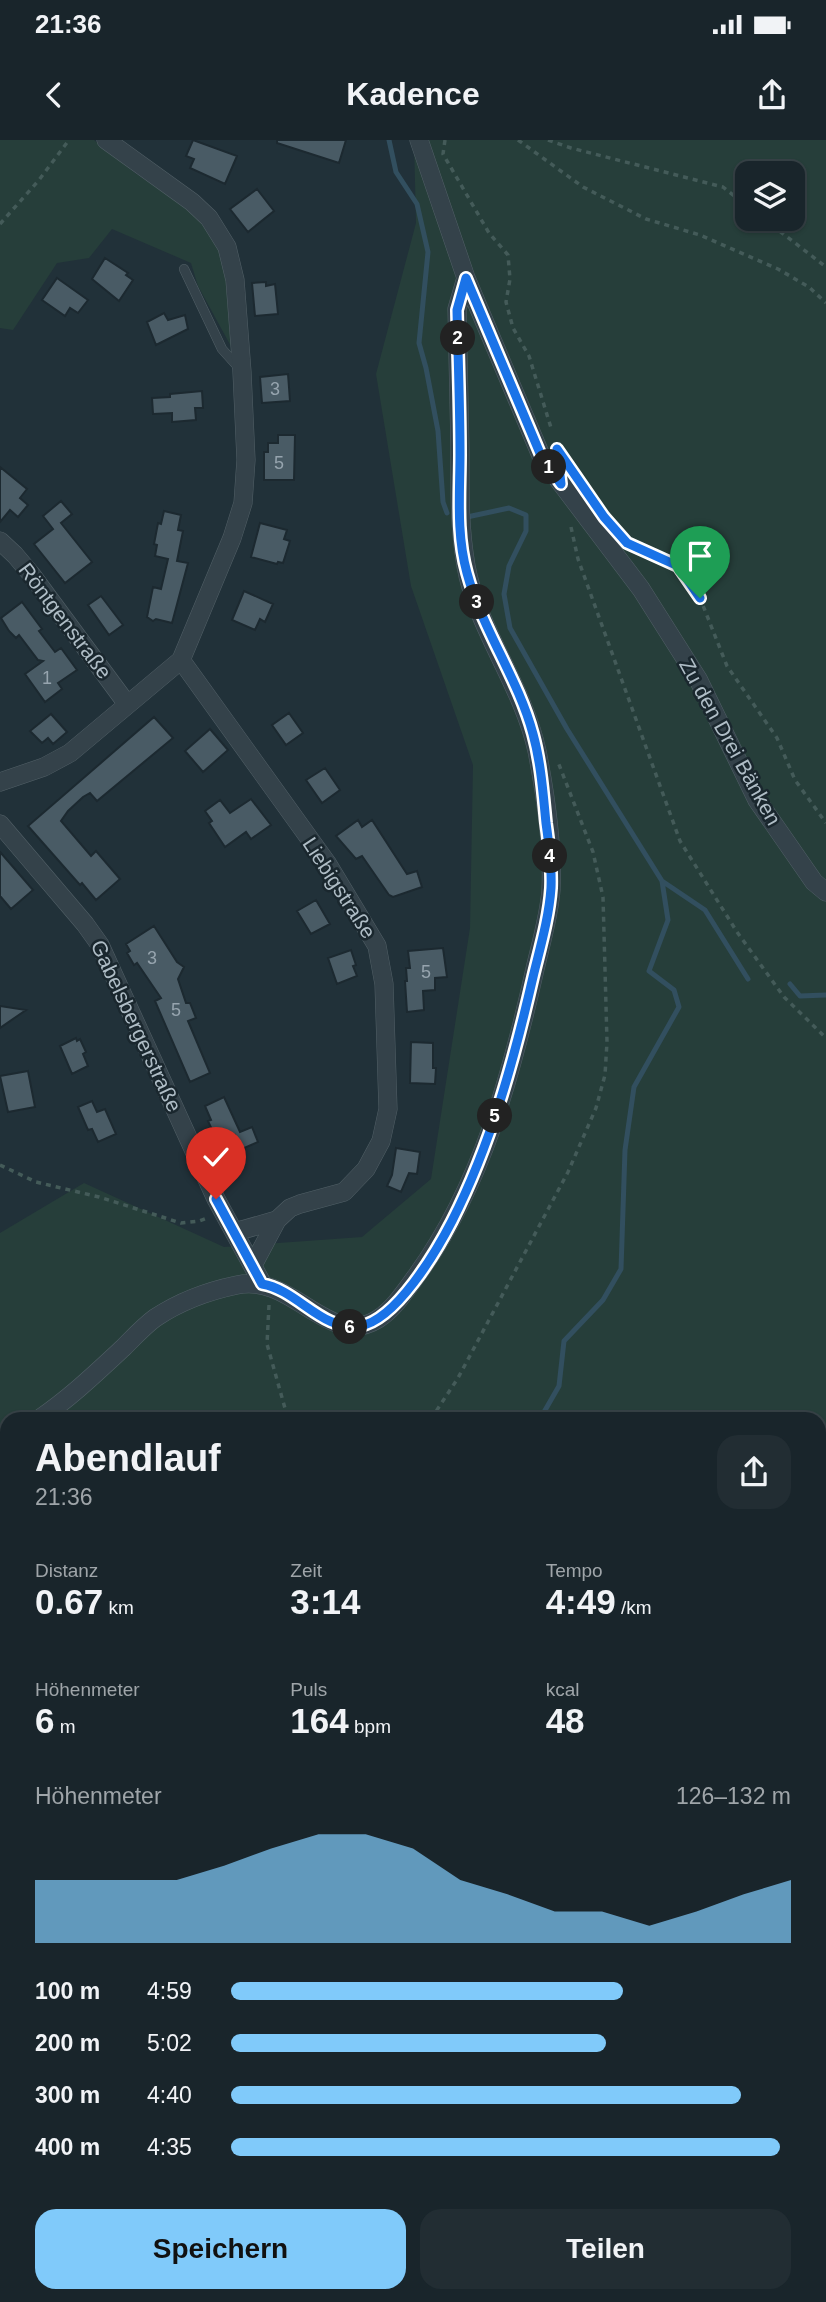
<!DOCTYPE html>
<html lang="de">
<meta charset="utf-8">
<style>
:root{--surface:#19252b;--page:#222d33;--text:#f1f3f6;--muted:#9fa5a9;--line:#374247;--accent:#80cafa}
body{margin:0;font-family:Arial,sans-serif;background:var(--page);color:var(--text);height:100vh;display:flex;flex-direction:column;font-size:26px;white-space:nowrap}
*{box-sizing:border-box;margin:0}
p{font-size:23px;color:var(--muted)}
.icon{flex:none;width:38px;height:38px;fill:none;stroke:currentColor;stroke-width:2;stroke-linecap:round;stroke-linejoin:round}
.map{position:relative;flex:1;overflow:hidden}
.panel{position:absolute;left:0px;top:1272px;width:826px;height:891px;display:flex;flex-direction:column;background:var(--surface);border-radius:21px 21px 0 0;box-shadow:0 2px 5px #0004,0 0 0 2px var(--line)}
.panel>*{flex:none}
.controls{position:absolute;left:735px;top:21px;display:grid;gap:14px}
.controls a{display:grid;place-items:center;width:70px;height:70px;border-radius:14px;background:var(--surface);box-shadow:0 2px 5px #0004,0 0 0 2px var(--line);font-size:35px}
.pin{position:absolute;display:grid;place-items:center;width:60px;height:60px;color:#fff;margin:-72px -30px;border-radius:50% 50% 50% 0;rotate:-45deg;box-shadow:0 0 7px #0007}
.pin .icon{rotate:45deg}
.km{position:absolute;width:35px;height:35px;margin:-18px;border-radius:50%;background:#222;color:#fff;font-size:19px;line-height:35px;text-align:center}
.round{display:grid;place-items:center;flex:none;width:74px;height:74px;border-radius:21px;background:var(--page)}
.overview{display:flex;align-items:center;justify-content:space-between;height:119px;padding:0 35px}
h1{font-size:38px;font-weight:700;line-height:52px}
.figures{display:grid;grid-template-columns:repeat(3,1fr);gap:10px;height:119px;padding:7px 35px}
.figures div{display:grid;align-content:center}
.figures b{font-size:35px;font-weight:700}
.figures small{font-size:19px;font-weight:400}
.figures p{font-size:19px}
.chart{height:196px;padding:14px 35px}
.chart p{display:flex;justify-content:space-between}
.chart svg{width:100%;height:126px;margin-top:7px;fill:var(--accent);opacity:.7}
.action{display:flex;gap:14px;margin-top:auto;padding:14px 35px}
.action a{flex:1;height:80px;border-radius:21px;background:var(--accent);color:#111;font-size:28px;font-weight:700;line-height:80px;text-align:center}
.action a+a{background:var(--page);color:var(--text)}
ul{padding:0 35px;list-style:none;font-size:23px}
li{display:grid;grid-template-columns:112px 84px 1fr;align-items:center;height:52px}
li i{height:18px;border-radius:9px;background:var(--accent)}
.status{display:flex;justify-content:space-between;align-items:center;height:49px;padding:0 35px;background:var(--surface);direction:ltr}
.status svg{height:19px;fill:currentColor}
header{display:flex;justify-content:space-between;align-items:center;height:91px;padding:0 35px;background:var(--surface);font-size:32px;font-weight:700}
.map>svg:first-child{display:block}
.green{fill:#263e3a;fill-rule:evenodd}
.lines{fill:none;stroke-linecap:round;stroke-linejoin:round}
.stream{stroke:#324f5f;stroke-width:5}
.building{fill:#495b65;stroke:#1c2930;stroke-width:2}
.lane-casing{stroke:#526067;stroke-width:10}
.street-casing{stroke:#526067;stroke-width:19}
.path{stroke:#445b59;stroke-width:3.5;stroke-dasharray:5 5;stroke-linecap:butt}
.lane{stroke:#34424a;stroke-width:9}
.street{stroke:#34424a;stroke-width:18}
.route-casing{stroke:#fff;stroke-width:14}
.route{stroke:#1a73e8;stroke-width:9}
.labels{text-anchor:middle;stroke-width:5;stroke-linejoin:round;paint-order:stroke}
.number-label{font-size:18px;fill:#96a4ae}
.street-label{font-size:21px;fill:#afbdc6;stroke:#1a272e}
</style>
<div class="status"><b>21:36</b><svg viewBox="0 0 49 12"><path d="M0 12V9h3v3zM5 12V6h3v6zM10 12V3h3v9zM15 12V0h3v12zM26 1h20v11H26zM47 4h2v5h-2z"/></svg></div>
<header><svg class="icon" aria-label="back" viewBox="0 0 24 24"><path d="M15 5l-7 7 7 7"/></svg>Kadence<svg class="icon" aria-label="share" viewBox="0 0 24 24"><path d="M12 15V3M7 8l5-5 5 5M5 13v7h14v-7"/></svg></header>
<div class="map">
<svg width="826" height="2162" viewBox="0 0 826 2162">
<rect width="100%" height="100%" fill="#213139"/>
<!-- green -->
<path class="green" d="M0 0H94L135 33 182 64 210 89 220 112 226 141 233 210 198 146 191 123 112 89 89 118 57 123 13 190 0 188Z
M414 0H826V2162H0V1093L84 1043 224 1107 362 1097 431 1039 470 788 473 625 411 446 376 234 416 83ZM747 33H793V79H747ZM7 1279H819V2156H7Z"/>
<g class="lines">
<!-- stream -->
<path class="stream" d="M389 0 396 32 417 64 428 112 419 203 426 228 438 291 443 362 447 373
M467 377 509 368 526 375V391L509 426 504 454 510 488 567 589 662 741 668 780 649 831 674 850 679 867 634 947 625 1010 621 1129 603 1160 564 1201 559 1246 540 1279
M662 741 705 770 748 839
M790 844 800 856 826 855
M297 2156V2162"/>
</g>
<!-- building -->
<path class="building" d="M193 0 237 16 225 44 190 28 194 19 186 16Z
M277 0H346L339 23 277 3Z
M257 49 274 71 248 92 230 69Z
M105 118 128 133 126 135 133 140 119 161 92 139Z
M57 138 88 160 78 173 70 168 65 176 42 160Z
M266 142V146L275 144 278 174 255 176 252 143Z
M164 173 168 180 185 175 188 189 156 205 147 182Z
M288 234 290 261 262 263 260 237Z
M202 251 203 268H195L196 280 172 282V273L153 274 152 258 170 257V254Z
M278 295H295L294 340H264V312H268V303H278Z
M0 327 27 349 20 358 28 365 18 377 10 370 0 382Z
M61 361 72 374 61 383 92 422 65 443 34 404 53 389 43 376Z
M164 371 181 375 178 390 183 391 177 421 188 423 172 483 156 479 153 481 147 477 153 447 161 449 168 419 155 416 157 405 154 404 158 383 161 384Z
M260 383 287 390 284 399 290 401 283 423 278 422 277 424 251 417Z
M244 451 273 464 265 482 260 479 255 490 232 480Z
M101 456 123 485 109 495 88 465Z
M22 462 42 489 39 491 55 512 61 508 77 530 58 543 62 549 45 562 25 534 43 521 38 520 19 495 16 498 9 491 1 478Z
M289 573 303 593 286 605 272 585Z
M51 574 67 592 53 604 48 598 42 603 30 591Z
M154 577 173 598 97 661 90 653 83 657 68 671 61 681 91 716 96 711 120 739 96 760 82 743 80 745 28 686Z
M210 589 228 610 203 632 185 611Z
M325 628 340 650 322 663 306 640Z
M251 659 271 685 251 699 246 692 225 707 209 683 212 681 205 671 220 660 230 673Z
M358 680 362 687 372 680 407 734 417 731 422 747 393 757 389 755 362 716 356 719 336 696Z
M0 712 33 750 11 769 0 756Z
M316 760 330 784 311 794 297 771Z
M154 786 177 822 184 827 178 839 186 863H190L196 878 188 881 210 933 190 942 155 861 161 858 137 823 134 825 127 813 130 811 126 804Z
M443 808 447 837 435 838V850L423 851 424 870 407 872 405 841H407L406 828H410L408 811Z
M351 810 356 825 353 826 357 836 337 844 328 818Z
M0 866 26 870 0 888Z
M76 898 77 901 80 899 86 912 83 914 88 926 72 934 60 906Z
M411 902 433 903V928H436L435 944 410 943Z
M28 931 35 967 8 972 0 936Z
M224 957 240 992 252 987 258 1002 242 1009 235 995 218 1003 208 981 211 980 205 966Z
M92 961 97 972 105 969 116 994 98 1002 92 989 88 990 78 967Z
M396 1008 420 1012 417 1034 409 1033 401 1052 387 1046 392 1035Z"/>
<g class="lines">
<!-- lane casing -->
<g class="lane-casing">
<path id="lane" d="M184 129 222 209 239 228"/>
</g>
<!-- street casing -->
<g class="street-casing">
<path id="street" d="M419 0 466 138 542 318 641 449 698 539 757 660 814 742 826 752
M0 401 15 415 31 434 127 564
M181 520 327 723 377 806 384 844 388 969 381 1001 366 1029 344 1052 300 1064 290 1068 277 1080 235 1092
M0 642 44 627 70 613 181 520 232 398 243 363 246 320 242 232 235 140 227 107 209 78 192 62 106 0
M0 684 85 784 100 805 216 1059 263 1145
M253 1125 277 1080
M39 1279C70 1258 96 1233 123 1208 133 1198 144 1186 155 1178 179 1162 208 1151 237 1145 293 1133 329 1210 378 1179 394 1169 406 1150 417 1135 482 1045 511 936 535 829 541 803 549 776 551 750 553 708 545 652 537 611 523 546 477 489 466 426 459 385 460 350 460 309 459 263 458 216 457 169L466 138
M0 1309 7 1301"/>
</g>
<!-- path -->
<path class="path" d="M445 0 443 14 489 93 508 115 510 139 506 162 513 188 529 216 552 291
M518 0 583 47 646 79 700 95 778 129 809 147 826 163
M548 0 571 8 723 47 747 66
M764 79 826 127
M0 84 39 40 69 0
M571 387 578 419 680 701 737 792 784 857 826 898
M630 405 678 426 688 438 700 458 727 526 777 598 795 640 826 683
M0 1025 36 1042 99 1057 181 1083 199 1081 207 1078
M269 1165 267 1204 288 1279
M431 1279 458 1238 568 1032 596 968 605 935 607 902 603 757 593 712 558 622
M819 1530 826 1526
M0 1561 7 1566
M242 2156 243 2162
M421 2156 423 2162
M717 2156 718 2162"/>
<!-- lane -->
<use href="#lane" class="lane"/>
<!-- street -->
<use href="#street" class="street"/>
</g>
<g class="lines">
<!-- route casing -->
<g class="route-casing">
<path id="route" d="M216 1059 262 1144C298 1150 322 1192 360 1186 396 1180 436 1112 452 1081 491 1004 514 920 533 837 540 808 549 778 551 748 552 726 549 704 546 683 543 653 541 623 533 594 518 538 482 489 467 433 456 394 460 353 460 314 460 266 458 218 457 170L466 138 542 318 561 344 557 309 604 377 627 403 678 426 700 458"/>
</g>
<!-- route -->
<use href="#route" class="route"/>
</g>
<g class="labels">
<!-- number labels -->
<g class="number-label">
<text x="275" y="255">3</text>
<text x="279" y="329">5</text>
<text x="47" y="544">1</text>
<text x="152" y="824">3</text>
<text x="426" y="838">5</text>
<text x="176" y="876">5</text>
</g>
<!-- street labels -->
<g class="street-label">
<text transform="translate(65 481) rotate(53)" y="7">Röntgenstraße</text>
<text transform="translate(730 602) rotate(61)" y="7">Zu den Drei Bänken</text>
<text transform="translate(339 748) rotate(57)" y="7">Liebigstraße</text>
<text transform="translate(136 886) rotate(65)" y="7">Gabelsbergerstraße</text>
</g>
</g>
</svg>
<div class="controls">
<a><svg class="icon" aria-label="layers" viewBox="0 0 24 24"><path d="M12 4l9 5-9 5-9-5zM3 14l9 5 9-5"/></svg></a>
</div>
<div class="pin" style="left:700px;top:458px;background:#1e9e55"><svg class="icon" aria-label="arrive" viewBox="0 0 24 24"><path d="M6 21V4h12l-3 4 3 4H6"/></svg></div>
<div class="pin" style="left:216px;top:1059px;background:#d93025"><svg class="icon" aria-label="check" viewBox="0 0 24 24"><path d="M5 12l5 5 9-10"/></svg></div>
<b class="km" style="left:549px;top:327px">1</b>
<b class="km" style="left:458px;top:198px">2</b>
<b class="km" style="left:477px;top:462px">3</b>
<b class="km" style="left:550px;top:716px">4</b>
<b class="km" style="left:495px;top:976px">5</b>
<b class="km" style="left:350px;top:1187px">6</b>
<section class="panel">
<div class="overview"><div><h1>Abendlauf</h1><p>21:36</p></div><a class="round"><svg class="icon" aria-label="share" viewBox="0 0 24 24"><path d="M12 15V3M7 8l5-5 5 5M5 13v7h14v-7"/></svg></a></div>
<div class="figures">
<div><p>Distanz</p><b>0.67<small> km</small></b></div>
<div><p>Zeit</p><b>3:14</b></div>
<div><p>Tempo</p><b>4:49<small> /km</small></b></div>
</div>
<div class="figures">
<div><p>Höhenmeter</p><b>6<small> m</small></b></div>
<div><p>Puls</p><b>164<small> bpm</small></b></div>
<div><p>kcal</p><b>48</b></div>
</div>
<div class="chart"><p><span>Höhenmeter</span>126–132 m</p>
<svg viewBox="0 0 160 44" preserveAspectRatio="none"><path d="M0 44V22L10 22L20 22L30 22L40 17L50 11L60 6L70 6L80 11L90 22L100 27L110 33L120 33L130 38L140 33L150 27L160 22V44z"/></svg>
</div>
<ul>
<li><b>100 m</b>4:59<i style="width:70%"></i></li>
<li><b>200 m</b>5:02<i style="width:67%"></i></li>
<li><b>300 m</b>4:40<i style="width:91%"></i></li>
<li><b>400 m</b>4:35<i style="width:98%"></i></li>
</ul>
<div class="action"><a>Speichern</a><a>Teilen</a></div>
</section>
</div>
